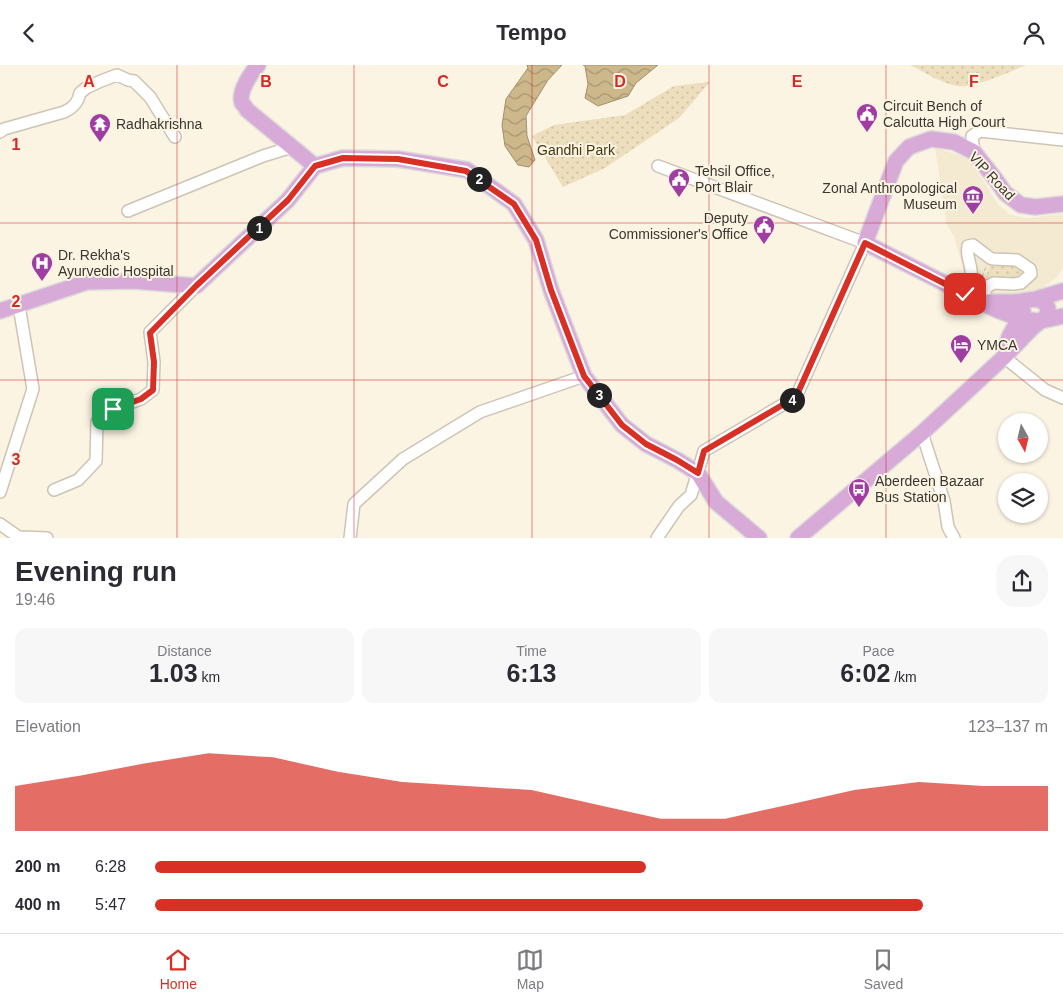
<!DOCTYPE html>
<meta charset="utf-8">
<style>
:root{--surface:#fff;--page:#f7f7f7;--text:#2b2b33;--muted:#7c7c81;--line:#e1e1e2;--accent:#d93025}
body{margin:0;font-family:Helvetica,sans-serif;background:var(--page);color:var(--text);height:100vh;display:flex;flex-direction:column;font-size:19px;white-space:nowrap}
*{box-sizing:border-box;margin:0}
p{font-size:16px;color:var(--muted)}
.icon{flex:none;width:28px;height:28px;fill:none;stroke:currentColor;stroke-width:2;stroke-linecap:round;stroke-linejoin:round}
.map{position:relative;height:473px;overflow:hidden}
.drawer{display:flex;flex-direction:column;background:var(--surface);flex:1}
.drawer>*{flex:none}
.needle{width:32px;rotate:172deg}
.tools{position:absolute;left:998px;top:348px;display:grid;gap:10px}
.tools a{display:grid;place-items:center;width:50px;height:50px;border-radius:50%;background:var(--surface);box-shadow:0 1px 4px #0004;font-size:25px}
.pin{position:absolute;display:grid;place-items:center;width:42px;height:42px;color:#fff;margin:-21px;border-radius:10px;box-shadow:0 2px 8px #0006}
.km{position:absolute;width:25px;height:25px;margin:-12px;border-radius:50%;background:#222;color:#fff;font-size:14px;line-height:25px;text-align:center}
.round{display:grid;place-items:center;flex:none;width:52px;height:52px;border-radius:20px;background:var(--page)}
.overview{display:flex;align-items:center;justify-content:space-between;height:85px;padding:0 15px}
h1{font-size:28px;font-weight:700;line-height:38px}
.figures{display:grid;grid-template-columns:repeat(3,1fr);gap:8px;height:85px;padding:5px 15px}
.figures div{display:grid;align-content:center;border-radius:12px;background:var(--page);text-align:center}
.figures b{font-size:25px;font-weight:700}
.figures small{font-size:14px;font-weight:400}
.figures p{font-size:14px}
.chart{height:140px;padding:10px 15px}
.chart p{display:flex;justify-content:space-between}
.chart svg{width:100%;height:90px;margin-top:5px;fill:var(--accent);opacity:.7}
ul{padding:0 15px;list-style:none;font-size:16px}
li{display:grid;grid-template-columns:80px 60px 1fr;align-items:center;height:38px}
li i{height:12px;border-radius:6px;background:var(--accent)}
header{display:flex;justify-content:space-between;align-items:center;height:65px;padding:0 15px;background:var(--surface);font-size:22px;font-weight:700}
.menu{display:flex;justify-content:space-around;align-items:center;height:70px;border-top:1px solid var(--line);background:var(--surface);font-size:14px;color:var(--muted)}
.menu a{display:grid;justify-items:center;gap:2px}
.menu .active{color:var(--accent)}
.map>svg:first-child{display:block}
.built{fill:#f4e9d1}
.green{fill:url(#green-dots)}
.water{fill:url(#water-waves);stroke:#a09170}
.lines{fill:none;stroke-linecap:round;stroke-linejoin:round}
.minor-casing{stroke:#ccc5b5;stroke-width:14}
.major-casing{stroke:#dbdbda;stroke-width:18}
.path{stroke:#c1bbad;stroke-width:1;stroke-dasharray:4 2.5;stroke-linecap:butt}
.minor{stroke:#fff;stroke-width:11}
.major{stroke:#d8aad8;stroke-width:15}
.route-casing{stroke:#fff;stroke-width:10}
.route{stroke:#d93025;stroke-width:6}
.grid{fill:none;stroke:#d62828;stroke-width:1;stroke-opacity:0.55}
.labels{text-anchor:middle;stroke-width:4;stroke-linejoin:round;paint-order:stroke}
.poi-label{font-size:14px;fill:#393730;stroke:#fcf4e3;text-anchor:start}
.park-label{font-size:14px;fill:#453711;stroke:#fcf4e3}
.street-label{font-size:14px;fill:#393730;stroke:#fcf4e3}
.grid-label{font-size:16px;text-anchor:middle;font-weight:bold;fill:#d62828;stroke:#fcf4e3;stroke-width:4;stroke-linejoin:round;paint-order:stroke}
</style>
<header><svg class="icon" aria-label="back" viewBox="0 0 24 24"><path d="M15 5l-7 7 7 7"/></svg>Tempo<svg class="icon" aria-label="person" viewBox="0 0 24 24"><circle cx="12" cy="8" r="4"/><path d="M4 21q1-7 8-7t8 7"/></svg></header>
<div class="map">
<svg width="1063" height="473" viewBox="0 0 1063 473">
<defs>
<pattern id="green-dots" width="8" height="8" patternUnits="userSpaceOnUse" patternTransform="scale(1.25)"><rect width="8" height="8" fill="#eddfbd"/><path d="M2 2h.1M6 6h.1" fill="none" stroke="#ccc0a3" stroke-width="1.8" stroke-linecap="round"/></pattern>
<pattern id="water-waves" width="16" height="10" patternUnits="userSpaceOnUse" patternTransform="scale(1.25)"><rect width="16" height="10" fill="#ccb88b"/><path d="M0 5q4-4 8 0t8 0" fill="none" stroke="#a79672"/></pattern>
</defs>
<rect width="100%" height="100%" fill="#fcf4e3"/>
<!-- built -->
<path class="built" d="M935 83 966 92 979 109 998 139 1009 149 1025 153 1063 149V203L1056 213 1038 226 1016 232 990 231 961 220 964 207 954 171 947 161Z"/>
<!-- green -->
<path class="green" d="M910 0H1026C1009 7 975 23 958 21 941 19 925 7 910 0Z
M710 17 679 53 605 103 563 122 532 71 554 60 625 50 674 21Z
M992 197 1015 198 1027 207 1022 213 988 216 981 222Z"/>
<!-- water -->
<path class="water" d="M527 0H562L548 15 526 51 527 71 535 95 529 102 518 100 505 81 502 60 506 34 528 3Z
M583 0H658L636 18 628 31 598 41 585 33 588 19 585 1Z"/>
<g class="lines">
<!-- minor casing -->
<g class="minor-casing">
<path id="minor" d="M0 67 4 64 64 47C73 43 78 38 80 28L86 23 101 16 117 10 128 15 134 16 150 32 175 72
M974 87 972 71 980 66 1063 75
M128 146 263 91 292 82
M965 229C968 222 972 214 971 205 970 196 966 190 968 181L973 180 990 193 993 194 1017 195 1030 204 1031 209 1021 218 1013 219 994 218 988 221 979 236
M1004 292 1045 325 1063 333
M922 368 944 436 948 462 954 473
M54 425 78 415 96 396 97 357 113 344 141 334 153 325 154 297 150 267 196 221
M0 427 33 324 19 241
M0 459 20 473
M20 472 47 473
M350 473 354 439 403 394 480 347 584 311
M657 473 679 441 691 430 704 386 796 332 865 178 658 101"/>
</g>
<!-- major casing -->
<g class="major-casing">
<path id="major" d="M258 0C251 8 238 27 242 38 243 39 246 43 247 45L315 101
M1036 234 1044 237 1048 243 1047 250 1041 256C1008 255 977 235 948 220 920 206 893 192 865 178L896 96 909 82 931 74 954 77 974 87 996 115 1005 128 1021 140 1035 142 1063 139
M987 237H1014L1036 234 1063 226
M0 246 87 217 133 216 196 221 288 135 315 101 343 93 398 94 467 105 514 139 536 175 551 225 584 311 622 360 646 379 677 395 698 408 716 437 759 473
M1004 291 1009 272 1023 246
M798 473 922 368 1004 292 1033 262 1041 256 1063 251"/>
</g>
<!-- path -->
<path class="path" d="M982 212 986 202"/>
<!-- minor -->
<use href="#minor" class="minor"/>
<!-- major -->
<use href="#major" class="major"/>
</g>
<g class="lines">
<!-- route casing -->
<g class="route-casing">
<path id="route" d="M113 344 141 334 153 325 154 297 150 268 196 221 288 135 315 101 343 93 398 94 466 106 514 139 536 175 551 225 584 311 622 360 646 379 677 395 698 408 704 386 796 332 865 178 965 229"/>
</g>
<!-- route -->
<use href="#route" class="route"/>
</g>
<!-- grid -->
<path class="grid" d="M177 0V473M354 0V473M532 0V473M709 0V473M886 0V473M0 158H1063M0 315H1063"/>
<!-- icons -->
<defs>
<g id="civic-pin" transform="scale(1.125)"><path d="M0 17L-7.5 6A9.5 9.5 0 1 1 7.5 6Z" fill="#a03da3" stroke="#fcf4e3"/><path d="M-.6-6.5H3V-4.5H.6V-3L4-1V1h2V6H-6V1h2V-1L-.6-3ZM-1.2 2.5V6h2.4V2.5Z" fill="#fff"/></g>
<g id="temple-pin" transform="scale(1.125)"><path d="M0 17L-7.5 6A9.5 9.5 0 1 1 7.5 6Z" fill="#a03da3" stroke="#fcf4e3"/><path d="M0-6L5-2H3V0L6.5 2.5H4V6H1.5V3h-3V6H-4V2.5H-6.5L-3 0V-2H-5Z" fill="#fff"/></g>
<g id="museum-pin" transform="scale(1.125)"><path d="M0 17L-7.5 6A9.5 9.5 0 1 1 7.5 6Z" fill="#a03da3" stroke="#fcf4e3"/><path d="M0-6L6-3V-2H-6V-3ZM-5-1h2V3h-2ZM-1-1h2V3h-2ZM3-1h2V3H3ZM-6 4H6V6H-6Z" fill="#fff"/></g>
<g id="hospital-pin" transform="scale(1.125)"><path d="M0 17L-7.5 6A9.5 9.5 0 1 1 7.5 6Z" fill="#a03da3" stroke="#fcf4e3"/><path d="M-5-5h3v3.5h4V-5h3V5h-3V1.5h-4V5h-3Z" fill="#fff"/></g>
<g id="hotel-pin" transform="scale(1.125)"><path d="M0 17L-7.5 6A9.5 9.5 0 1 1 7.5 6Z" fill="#a03da3" stroke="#fcf4e3"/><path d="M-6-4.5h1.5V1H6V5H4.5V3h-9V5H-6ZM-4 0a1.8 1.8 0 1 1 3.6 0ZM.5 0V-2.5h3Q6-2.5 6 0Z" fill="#fff"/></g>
<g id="bus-pin" transform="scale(1.125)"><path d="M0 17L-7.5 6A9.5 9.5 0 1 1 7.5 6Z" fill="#a03da3" stroke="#fcf4e3"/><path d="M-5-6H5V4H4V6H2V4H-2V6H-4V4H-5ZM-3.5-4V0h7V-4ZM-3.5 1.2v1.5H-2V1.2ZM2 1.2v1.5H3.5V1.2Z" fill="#fff"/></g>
</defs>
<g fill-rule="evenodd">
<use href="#civic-pin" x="867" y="49"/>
<use href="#temple-pin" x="100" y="59"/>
<use href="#civic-pin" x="679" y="114"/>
<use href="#museum-pin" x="973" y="131"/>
<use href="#civic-pin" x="764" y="161"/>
<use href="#hospital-pin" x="42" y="198"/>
<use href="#hotel-pin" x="961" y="280"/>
<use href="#bus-pin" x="859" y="424"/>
</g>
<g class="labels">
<!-- poi labels -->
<g class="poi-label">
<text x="883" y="46">Circuit Bench of<tspan x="883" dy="16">Calcutta High Court</tspan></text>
<text x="116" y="64">Radhakrishna</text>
<text x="695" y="111">Tehsil Office,<tspan x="695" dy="16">Port Blair</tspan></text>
<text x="957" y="128" text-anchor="end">Zonal Anthropological<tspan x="957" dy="16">Museum</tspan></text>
<text x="748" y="158" text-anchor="end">Deputy<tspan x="748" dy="16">Commissioner's Office</tspan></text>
<text x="58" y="195">Dr. Rekha's<tspan x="58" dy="16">Ayurvedic Hospital</tspan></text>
<text x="977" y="285">YMCA</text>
<text x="875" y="421">Aberdeen Bazaar<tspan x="875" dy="16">Bus Station</tspan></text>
</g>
<!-- park labels -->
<g class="park-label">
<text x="576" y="90">Gandhi Park</text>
</g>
<!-- street labels -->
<g class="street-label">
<text transform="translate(992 111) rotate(47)" y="5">VIP Road</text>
</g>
</g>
<g class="grid-label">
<text x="89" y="22">A</text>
<text x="266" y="22">B</text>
<text x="443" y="22">C</text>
<text x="620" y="22">D</text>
<text x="797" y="22">E</text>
<text x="974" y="22">F</text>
<text x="16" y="85">1</text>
<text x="16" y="242">2</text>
<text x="16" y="400">3</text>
</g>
</svg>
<div class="tools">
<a><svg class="needle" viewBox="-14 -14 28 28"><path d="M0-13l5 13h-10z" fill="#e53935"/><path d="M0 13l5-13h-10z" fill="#7c7c81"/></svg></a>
<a><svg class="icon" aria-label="layers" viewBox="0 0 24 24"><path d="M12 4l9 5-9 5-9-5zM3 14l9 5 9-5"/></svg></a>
</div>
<div class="pin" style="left:113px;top:344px;background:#1e9e55"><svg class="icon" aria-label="arrive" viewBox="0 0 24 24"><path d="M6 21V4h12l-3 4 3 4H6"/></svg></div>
<div class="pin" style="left:965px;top:229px;background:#d93025"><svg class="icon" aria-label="check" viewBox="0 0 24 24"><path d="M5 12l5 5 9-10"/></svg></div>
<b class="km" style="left:259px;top:163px">1</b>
<b class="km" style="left:479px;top:114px">2</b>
<b class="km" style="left:599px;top:330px">3</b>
<b class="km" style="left:792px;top:335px">4</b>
</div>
<section class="drawer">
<div class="overview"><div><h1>Evening run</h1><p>19:46</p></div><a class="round"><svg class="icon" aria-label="share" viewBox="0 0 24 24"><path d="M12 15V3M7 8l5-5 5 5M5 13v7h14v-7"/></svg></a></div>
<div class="figures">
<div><p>Distance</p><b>1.03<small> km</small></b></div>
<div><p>Time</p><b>6:13</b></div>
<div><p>Pace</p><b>6:02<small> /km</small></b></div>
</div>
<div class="chart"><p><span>Elevation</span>123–137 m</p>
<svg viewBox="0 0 160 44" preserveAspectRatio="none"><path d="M0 44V22L10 17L20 11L30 6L40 8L50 15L60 20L70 22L80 24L90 31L100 38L110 38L120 31L130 24L140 20L150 22L160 22V44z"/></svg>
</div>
<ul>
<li><b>200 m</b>6:28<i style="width:55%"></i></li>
<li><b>400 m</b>5:47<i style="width:86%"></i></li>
</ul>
</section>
<nav class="menu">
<a class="active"><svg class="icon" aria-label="home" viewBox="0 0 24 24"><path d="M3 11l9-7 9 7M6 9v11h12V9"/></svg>Home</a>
<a><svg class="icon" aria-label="map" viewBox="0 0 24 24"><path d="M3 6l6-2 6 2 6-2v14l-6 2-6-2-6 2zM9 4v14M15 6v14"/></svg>Map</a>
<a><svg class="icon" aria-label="saved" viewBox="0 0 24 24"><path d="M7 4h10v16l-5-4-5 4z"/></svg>Saved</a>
</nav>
